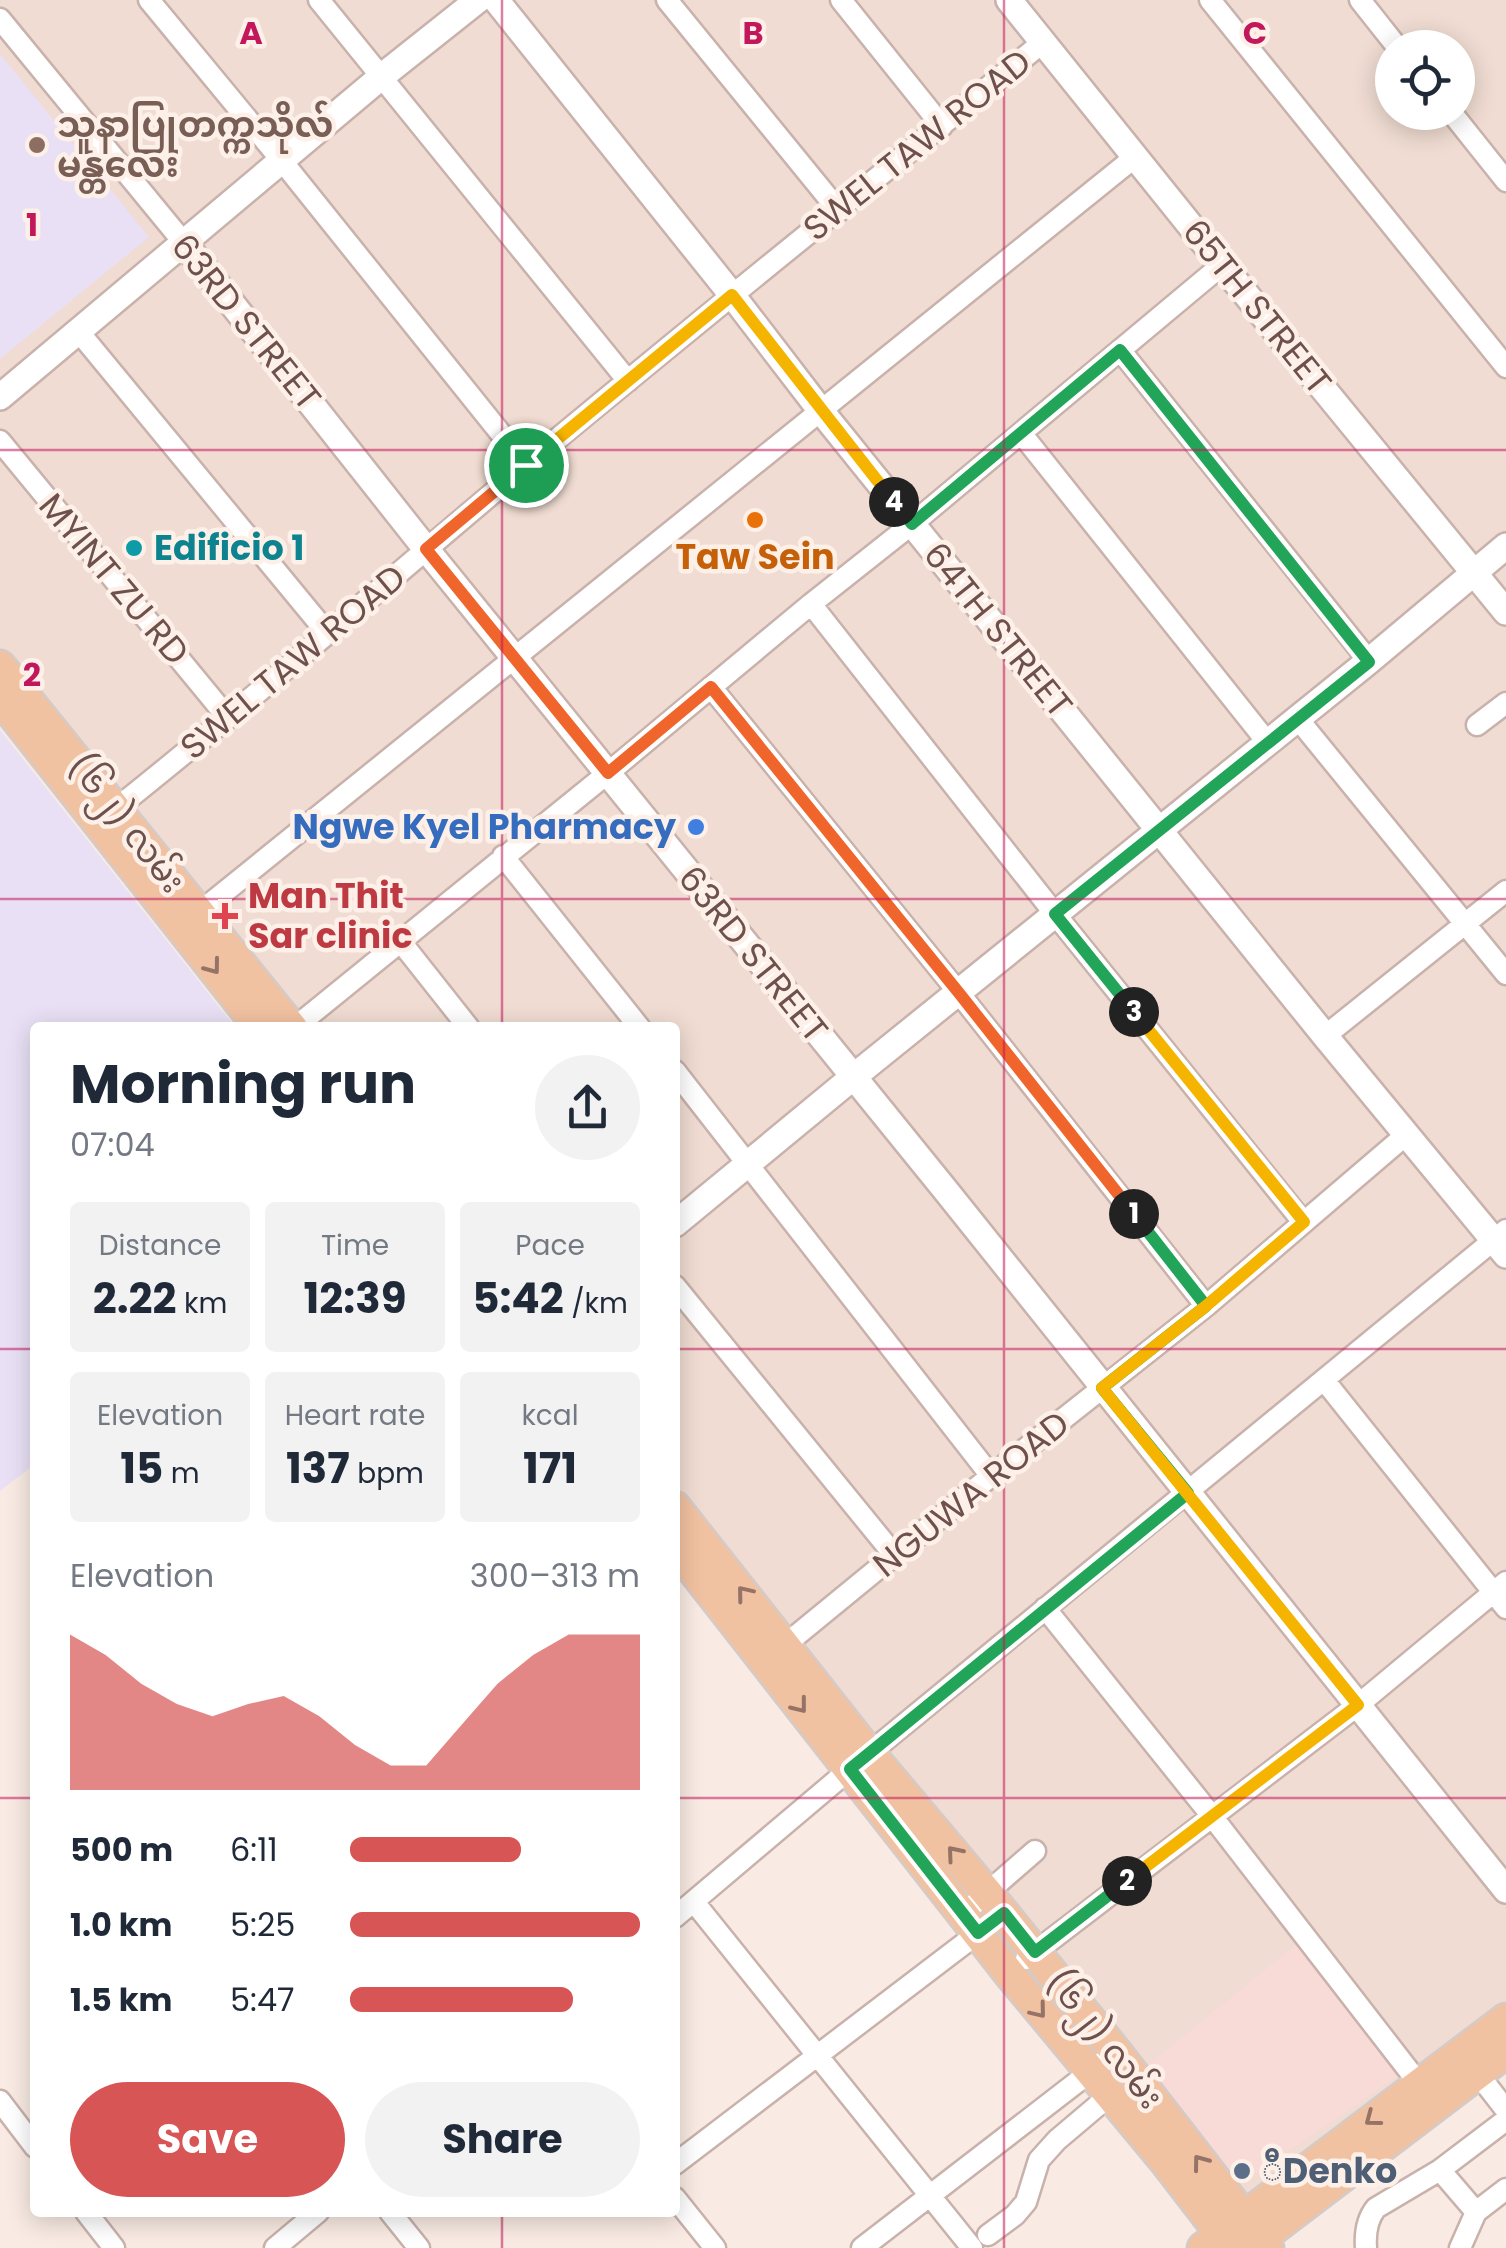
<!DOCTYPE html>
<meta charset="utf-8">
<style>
:root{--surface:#fff;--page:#f2f2f3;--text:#1f2937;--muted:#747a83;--accent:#d75554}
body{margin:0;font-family:Poppins,"Noto Sans Myanmar",sans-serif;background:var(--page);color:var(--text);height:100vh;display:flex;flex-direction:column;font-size:38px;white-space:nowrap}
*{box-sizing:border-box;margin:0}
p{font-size:32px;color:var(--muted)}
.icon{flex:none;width:55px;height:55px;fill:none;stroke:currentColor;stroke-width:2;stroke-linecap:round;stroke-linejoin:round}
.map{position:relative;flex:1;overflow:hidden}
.drawer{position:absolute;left:30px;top:1022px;width:650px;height:1195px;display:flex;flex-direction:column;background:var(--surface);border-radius:10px;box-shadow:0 5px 25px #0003}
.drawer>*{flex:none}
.controls{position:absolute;left:1375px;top:30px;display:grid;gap:20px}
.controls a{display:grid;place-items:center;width:100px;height:100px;border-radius:50%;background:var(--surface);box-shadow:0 5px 25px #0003;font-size:50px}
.pin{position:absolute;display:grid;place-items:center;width:85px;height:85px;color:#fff;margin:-42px;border:5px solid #fff;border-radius:50%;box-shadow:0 2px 10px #0007}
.km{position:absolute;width:50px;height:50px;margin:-25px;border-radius:50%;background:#222;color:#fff;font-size:28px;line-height:50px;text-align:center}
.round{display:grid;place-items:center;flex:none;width:105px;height:105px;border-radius:52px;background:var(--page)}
.head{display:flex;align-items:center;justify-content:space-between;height:170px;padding:0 40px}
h1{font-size:55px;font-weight:700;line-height:75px}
.figures{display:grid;grid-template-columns:repeat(3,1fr);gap:15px;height:170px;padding:10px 40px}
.figures div{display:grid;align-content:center;border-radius:10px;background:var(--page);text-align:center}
.figures b{font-size:42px;font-weight:700}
.figures small{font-size:28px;font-weight:400}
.figures p{font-size:28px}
.chart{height:280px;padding:20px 40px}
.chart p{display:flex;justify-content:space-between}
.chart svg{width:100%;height:180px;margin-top:10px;fill:var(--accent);opacity:.7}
.button{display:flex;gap:20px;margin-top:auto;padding:20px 40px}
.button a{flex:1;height:115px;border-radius:60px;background:var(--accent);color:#fff;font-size:40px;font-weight:700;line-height:115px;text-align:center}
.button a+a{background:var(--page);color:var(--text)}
ul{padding:0 40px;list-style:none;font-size:32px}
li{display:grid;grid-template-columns:160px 120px 1fr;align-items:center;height:75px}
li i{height:25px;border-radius:12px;background:var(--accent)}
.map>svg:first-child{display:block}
.residential{fill:#f0dcd2;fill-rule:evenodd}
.commercial{fill:#f8dad7}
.education{fill:#e9e0f5}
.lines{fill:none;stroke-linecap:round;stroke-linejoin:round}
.minor-casing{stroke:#c8b2ab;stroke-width:25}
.tertiary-casing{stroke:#c8b2ab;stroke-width:30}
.primary-casing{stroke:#d4cbc9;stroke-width:35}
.minor{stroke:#fff;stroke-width:20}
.tertiary{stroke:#fff;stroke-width:25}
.primary{stroke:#f1c2a1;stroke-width:30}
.oneway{stroke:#957366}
.split-1-casing{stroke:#fff;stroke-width:20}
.split-2-casing{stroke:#fff;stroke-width:20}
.split-3-casing{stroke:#fff;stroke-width:20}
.split-4-casing{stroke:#fff;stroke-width:20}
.split-5-casing{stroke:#fff;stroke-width:20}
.split-1{stroke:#f0652b;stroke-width:12}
.split-2{stroke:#22a559;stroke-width:12}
.split-3{stroke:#f5b400;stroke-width:12}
.split-4{stroke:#22a559;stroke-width:12}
.split-5{stroke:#f5b400;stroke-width:12}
.grid{fill:none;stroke:#c2185b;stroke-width:2.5;stroke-opacity:0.55}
.education-dot{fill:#8d6e63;stroke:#fdf0e8;stroke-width:4}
.food-dot{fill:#e8710a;stroke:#fdf0e8;stroke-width:4}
.culture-dot{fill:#0f9aa8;stroke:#fdf0e8;stroke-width:4}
.shop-dot{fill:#3f7fe0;stroke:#fdf0e8;stroke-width:4}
.health-dot{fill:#e0444e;stroke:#fdf0e8;stroke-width:4}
.service-dot{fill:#5c6f8a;stroke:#fdf0e8;stroke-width:4}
.labels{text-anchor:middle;stroke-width:9;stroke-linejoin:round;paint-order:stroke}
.education-label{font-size:35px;font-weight:bold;fill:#785e54;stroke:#fdf0e8;text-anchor:start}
.street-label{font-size:35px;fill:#6e514c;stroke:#fdf0e8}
.culture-label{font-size:35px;font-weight:bold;fill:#0d838f;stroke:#fdf0e8;text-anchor:start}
.food-label{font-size:35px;font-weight:bold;fill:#c56008;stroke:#fdf0e8}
.shop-label{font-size:35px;font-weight:bold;fill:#366cbe;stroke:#fdf0e8;text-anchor:end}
.health-label{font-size:35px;font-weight:bold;fill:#be3a42;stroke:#fdf0e8;text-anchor:start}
.service-label{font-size:35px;font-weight:bold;fill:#4e5e75;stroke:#fdf0e8;text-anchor:start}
.grid-label{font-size:32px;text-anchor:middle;font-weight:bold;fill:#c2185b;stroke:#fdf0e8;stroke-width:9;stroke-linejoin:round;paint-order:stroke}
</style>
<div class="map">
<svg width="1506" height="2248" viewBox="0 0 1506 2248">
<rect width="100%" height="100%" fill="#f9ebe3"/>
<!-- residential -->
<path class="residential" d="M0 0H1506V2052L1253 2246 675 1523V1028L279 1027 0 678ZM1392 48H1458V112H1392Z"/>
<!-- commercial -->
<path class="commercial" d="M1299 1942 1402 2073 1236 2187 1143 2069Z"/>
<!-- education -->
<path class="education" d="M0 54 149 237 0 359Z
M0 730 235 1027 35 1028V1464L0 1491Z"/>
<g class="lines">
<!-- minor casing -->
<g class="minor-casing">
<path id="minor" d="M149 0 282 161 526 465
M319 0 628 381
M667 0 839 211
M841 0 942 126
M1210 0 1506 367
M1360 0 1398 48
M0 19 184 243
M1451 112 1506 181
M79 332 328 634
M1120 350 1369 661
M1021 433 1268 743
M0 441 228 718
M811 604 1055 914 1303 1222
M711 687 959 993 1206 1306
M1298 719 1506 974
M1477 725 1506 703
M108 815C250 702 387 582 526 465 697 322 871 184 1043 42
M503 856 640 1028
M191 919 1135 157
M401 942 469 1028
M294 1028 608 773 811 604 912 524 1222 265
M1325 1036 1506 891
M675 1071 991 1476
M675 1286 895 1556
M1324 1380 1506 1608
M1045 1608 1211 1815 1427 2094
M775 1653 991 1476 1206 1306 1407 1134
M694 1902 972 2248
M964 1913 1035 1851
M675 1917 850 1769 1506 1230
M1026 1959 1358 1705 1506 1582
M1478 2074 1506 2110
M0 2101 35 2147
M675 2164 986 1927
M1440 2170 1476 2212
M675 2198 715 2248
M86 2212 114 2248
M390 2212 419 2248
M988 2235 1015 2215 1026 2202 1039 2160 1057 2140 1109 2096
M275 2248 318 2212
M862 2248 1116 2052
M1366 2248C1365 2234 1367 2219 1376 2208L1440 2170 1506 2120
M1460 2248 1476 2212 1506 2189"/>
</g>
<!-- tertiary casing -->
<g class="tertiary-casing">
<path id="tertiary" d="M496 0 732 295 821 411 1325 1036 1506 1255
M1009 0 1222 265 1506 612
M184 243 426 549 947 1192 1506 1890
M0 397 381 77 478 0
M675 1224 852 1078 1369 661 1506 546"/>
</g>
<!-- primary casing -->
<g class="primary-casing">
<path id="primary" d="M0 666 292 1028
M0 698 260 1028
M675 1507 869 1753 987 1893 1116 2052 1268 2248
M675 1547 1008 1972 1165 2161 1232 2248
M1203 2248 1506 2019
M1248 2248 1506 2052"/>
</g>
<!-- minor -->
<use href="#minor" class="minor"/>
<!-- tertiary -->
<use href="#tertiary" class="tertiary"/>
<!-- primary -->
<use href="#primary" class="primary"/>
</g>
<!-- one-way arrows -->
<defs><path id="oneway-chevron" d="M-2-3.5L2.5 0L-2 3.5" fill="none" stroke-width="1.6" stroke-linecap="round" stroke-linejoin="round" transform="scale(2.5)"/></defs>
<g class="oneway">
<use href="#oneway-chevron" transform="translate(213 967) rotate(53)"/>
<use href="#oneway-chevron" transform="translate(744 1593) rotate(-129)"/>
<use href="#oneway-chevron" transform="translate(800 1706) rotate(52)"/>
<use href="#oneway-chevron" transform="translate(954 1853) rotate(-130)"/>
<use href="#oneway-chevron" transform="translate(1039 2011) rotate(51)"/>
<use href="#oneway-chevron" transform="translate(1372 2119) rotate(143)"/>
<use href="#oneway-chevron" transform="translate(1200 2162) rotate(-127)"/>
</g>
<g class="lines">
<!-- split-1 casing -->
<g class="split-1-casing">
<path id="split-1" d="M526 465 426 549 608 773 711 687 959 993 1134 1214"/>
</g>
<!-- split-2 casing -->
<g class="split-2-casing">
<path id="split-2" d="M1127 1881 1035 1952 1004 1913 978 1933 850 1769 1188 1493 1102 1388 1206 1306 1134 1214"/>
</g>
<!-- split-3 casing -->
<g class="split-3-casing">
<path id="split-3" d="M1127 1881 1358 1705 1102 1388 1206 1306 1304 1222 1134 1012"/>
</g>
<!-- split-4 casing -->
<g class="split-4-casing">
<path id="split-4" d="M894 502 912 524 1120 350 1369 662 1055 914 1134 1012"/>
</g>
<!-- split-5 casing -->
<g class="split-5-casing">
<path id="split-5" d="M526 465 732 295 894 502"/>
</g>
<!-- split-1 -->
<use href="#split-1" class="split-1"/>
<!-- split-2 -->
<use href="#split-2" class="split-2"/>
<!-- split-3 -->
<use href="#split-3" class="split-3"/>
<!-- split-4 -->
<use href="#split-4" class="split-4"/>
<!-- split-5 -->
<use href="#split-5" class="split-5"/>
</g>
<!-- grid -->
<path class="grid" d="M502 0V1028M1004 0V2248M0 450H1506M0 899H1506M0 1349H35M675 1349H1506M0 1798H35M675 1798H1506M502 2212V2248"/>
<!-- markers -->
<circle class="education-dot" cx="37" cy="145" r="10"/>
<circle class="food-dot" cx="755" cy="520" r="10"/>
<circle class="culture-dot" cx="134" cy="548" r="10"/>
<circle class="shop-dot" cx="696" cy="827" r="10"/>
<path class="health-dot" d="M220 901h10v10h10v10h-10v10h-10v-10h-10v-10h10z"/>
<circle class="service-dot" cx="1242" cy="2171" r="10"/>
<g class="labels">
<!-- education labels -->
<g class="education-label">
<text x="57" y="137">သူနာပြုတက္ကသိုလ်<tspan x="57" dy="40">မန္တလေး</tspan></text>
</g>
<!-- street labels -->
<g class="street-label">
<text transform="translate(917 145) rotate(-39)" y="12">SWEL TAW ROAD</text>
<text transform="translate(1257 307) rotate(51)" y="12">65TH STREET</text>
<text transform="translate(246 322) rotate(51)" y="12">63RD STREET</text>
<text transform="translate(114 579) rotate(50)" y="12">MYINT ZU RD</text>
<text transform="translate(998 630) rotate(51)" y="12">64TH STREET</text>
<text transform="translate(293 662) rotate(-40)" y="12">SWEL TAW ROAD</text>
<text transform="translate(127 823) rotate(52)" y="12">(၆၂) လမ်း</text>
<text transform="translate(753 954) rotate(51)" y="12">63RD STREET</text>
<text transform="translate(971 1494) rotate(-39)" y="12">NGUWA ROAD</text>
<text transform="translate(1105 2039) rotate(52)" y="12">(၆၂) လမ်း</text>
</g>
<!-- culture labels -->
<g class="culture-label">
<text x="154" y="560">Edificio 1</text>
</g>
<!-- food labels -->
<g class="food-label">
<text x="755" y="569">Taw Sein</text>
</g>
<!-- shop labels -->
<g class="shop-label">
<text x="676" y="839">Ngwe Kyel Pharmacy</text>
</g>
<!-- health labels -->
<g class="health-label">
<text x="248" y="908">Man Thit<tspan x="248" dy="40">Sar clinic</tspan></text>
</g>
<!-- service labels -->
<g class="service-label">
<text x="1262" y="2183">ီDenko</text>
</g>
</g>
<g class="grid-label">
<text x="251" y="44">A</text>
<text x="753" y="44">B</text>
<text x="1255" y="44">C</text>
<text x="32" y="236">1</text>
<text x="32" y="686">2</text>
</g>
</svg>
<div class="controls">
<a><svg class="icon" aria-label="locate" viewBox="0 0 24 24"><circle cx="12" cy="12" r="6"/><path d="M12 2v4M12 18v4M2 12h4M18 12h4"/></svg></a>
</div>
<div class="pin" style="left:526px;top:465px;background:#1e9e55"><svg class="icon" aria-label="arrive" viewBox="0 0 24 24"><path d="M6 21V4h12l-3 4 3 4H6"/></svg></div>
<b class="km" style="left:1134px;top:1214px">1</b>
<b class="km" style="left:1127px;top:1881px">2</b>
<b class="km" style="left:1134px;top:1012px">3</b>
<b class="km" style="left:894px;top:502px">4</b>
<section class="drawer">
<div class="head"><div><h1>Morning run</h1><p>07:04</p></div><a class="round"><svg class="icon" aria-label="share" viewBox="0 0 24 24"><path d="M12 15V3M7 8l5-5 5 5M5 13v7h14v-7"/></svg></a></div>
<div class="figures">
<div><p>Distance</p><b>2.22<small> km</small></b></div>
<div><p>Time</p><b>12:39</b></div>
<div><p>Pace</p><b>5:42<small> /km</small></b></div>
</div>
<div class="figures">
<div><p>Elevation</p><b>15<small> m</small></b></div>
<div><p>Heart rate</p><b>137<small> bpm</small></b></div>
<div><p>kcal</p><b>171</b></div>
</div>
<div class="chart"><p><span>Elevation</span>300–313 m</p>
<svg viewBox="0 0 160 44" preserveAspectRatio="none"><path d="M0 44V6L10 11L20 18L30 23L40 26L50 23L60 21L70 26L80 33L90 38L100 38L110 28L120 18L130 11L140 6L150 6L160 6V44z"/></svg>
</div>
<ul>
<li><b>500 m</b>6:11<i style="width:59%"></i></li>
<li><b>1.0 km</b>5:25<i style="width:100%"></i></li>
<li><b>1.5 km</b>5:47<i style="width:77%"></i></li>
</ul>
<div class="button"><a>Save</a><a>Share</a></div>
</section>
</div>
